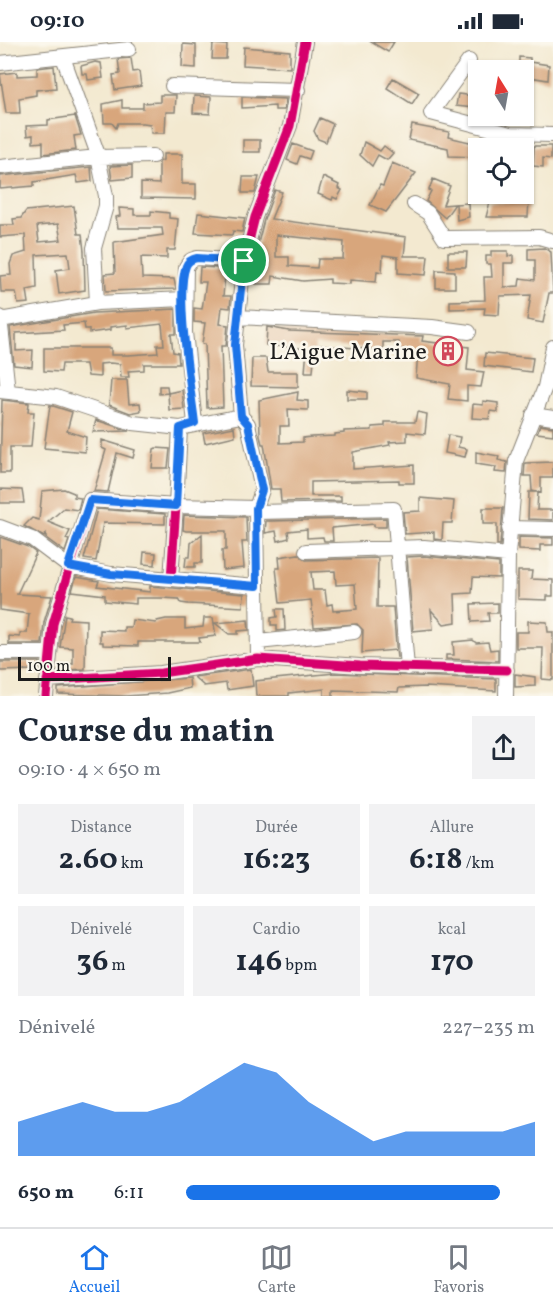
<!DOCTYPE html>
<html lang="fr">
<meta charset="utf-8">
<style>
:root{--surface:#fff;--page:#f2f2f3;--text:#1f2937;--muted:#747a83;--line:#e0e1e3;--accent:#1a73e8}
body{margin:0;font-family:Vollkorn,serif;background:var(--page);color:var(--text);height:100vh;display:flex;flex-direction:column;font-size:22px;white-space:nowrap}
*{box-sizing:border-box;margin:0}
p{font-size:20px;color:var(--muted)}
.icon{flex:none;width:33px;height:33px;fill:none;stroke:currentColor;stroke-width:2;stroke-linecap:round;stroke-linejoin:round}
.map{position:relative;height:654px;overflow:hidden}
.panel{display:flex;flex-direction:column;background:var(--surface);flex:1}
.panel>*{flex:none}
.needle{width:39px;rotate:349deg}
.buttons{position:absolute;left:468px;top:18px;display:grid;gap:12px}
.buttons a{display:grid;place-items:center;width:66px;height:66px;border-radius:0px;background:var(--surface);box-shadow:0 2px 4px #0004;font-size:30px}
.scale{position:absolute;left:18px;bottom:15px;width:153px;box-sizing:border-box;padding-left:6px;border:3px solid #1c1c1c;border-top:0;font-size:16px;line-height:21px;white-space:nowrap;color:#1c1c1c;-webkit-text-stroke:4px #fbf7ec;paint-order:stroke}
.pin{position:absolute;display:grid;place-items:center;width:51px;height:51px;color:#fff;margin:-26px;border:3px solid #fff;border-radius:50%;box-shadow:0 2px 6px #0007}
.round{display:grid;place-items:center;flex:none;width:63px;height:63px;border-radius:0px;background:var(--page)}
.headline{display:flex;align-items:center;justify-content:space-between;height:102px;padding:0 18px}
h1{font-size:33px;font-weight:700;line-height:45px}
.figures{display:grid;grid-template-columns:repeat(3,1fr);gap:9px;height:102px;padding:6px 18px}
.figures div{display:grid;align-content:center;border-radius:0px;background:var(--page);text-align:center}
.figures b{font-size:30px;font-weight:700}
.figures small{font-size:16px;font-weight:400}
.figures p{font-size:16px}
.chart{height:168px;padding:12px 18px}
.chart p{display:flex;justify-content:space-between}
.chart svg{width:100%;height:108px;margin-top:6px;fill:var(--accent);opacity:.7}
ul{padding:0 18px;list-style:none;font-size:20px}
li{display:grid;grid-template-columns:96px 72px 1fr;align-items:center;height:45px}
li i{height:15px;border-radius:8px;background:var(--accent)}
.status{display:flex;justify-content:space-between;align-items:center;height:42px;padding:0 30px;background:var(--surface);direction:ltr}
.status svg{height:16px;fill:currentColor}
.menu{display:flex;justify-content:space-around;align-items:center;height:84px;border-top:2px solid var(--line);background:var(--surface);font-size:16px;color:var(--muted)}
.menu a{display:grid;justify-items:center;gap:3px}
.menu .selected{color:var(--accent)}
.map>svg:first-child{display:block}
.building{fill:#d8a67b;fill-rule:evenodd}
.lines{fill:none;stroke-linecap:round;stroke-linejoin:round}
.minor-casing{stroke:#888276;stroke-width:16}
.minor{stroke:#fff;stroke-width:14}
.cycleway-casing{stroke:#fbf7ec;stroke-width:13}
.cycleway{stroke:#d6006c;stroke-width:9}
.route-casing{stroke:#fff;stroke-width:12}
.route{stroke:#1a73e8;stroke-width:8}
.labels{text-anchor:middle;stroke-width:5;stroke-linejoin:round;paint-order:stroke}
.poi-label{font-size:24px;fill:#1c1c1c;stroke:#fbf7ec;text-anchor:end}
</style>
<div class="status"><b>09:10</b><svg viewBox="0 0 49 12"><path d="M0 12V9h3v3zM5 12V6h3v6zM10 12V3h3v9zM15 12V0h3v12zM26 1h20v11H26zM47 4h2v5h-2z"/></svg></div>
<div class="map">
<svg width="553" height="654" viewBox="0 0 553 654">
<rect width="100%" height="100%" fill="#fbf7ec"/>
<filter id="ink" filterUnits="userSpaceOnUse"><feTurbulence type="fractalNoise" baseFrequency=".0167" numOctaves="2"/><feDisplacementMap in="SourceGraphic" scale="12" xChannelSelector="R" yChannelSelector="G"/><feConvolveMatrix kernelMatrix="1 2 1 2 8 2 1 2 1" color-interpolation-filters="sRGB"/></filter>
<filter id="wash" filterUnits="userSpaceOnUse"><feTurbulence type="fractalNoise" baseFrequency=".008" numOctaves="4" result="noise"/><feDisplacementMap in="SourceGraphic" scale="24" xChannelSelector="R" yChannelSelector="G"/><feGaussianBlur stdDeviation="1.35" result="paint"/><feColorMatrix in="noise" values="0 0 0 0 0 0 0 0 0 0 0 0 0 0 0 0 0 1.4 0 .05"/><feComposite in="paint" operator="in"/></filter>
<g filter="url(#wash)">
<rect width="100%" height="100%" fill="#f3e9d0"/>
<g id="blocks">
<!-- building -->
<path class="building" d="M371 0H394L388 10Z
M183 2 196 3V26L182 25Z
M213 2 227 3 226 17H212Z
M244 5 290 9V26L243 23Z
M519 15 530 16V20L549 23 548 38 524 34V28H519Z
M131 16 133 30 139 29 141 44 115 48 113 33 120 32 118 17Z
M95 20 101 21 103 36 88 38 87 32H82L81 24Z
M54 24 56 46 36 48V53L19 56 20 71H6L0 32 17 30V34L37 33V26Z
M393 36 419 51 412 62 387 46Z
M458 52 475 54 474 66 456 64Z
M160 53H176L175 70H166L165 91H151L150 82 143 81H118L116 86 112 81H104L103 62 122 58V66H143V61L160 60Z
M194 54 211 55 210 72 193 71Z
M242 55 286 57 284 68H275V64L242 66Z
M75 74 81 93 74 94 76 108 43 112V100L33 101V93L27 94 26 84 48 83V78Z
M320 76 333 82 326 100 318 97 314 89Z
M412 83 449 90 448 95 478 102V115L449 114 448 106 409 98Z
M243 98H260V110H243Z
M364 100 380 109 384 104 393 111 387 118 378 113 372 124 360 113Z
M293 102 312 109 309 117 300 114 297 122 287 118Z
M534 104H551V117L543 116V125L533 124Z
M163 112H182V142H196V157L141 156V141L159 142V120L163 118Z
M392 121 416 131 386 170 370 163 380 143 383 144Z
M132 123V136L112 138 110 124Z
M91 125 92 139 78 141 76 133 34 140V144L0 147V134Z
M243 135H259L255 151H242Z
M323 135 339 143 338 146 342 148 337 157 333 155 332 158 318 152Z
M433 137 450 144 443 163 455 162 445 176 426 159 431 149 429 148Z
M275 148 282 150 271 177 406 195 404 214H428L426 233 398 231V215L383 213 382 230 377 229 376 240 350 238V242L330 241V237L303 239 273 234 272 242H256L255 235H251L253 221 264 178ZM276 193 344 200 343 217H318L317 226 289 224V215H276Z
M509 155 529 157 528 175H486L490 160 509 161Z
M468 161 469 175 457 178 456 162Z
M74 164 78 192H82L84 209 85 248 59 252 56 228 70 226 68 211 36 213 37 246 27 248 29 261 18 262 16 250H1L0 234 11 233 10 222 13 214 26 210 25 193 0 195V183H14L13 177 21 176 26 169ZM58 182 61 198 39 200 37 184Z
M119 166 134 167V173H151V169L169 171V176L178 177 175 208H167V216L141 215 142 236 174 237 176 247 106 249 105 232 115 231 114 200 163 193 162 186H118L116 175 120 174Z
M198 171 245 176 242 190 233 189 232 193 195 191Z
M544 206 551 210 553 251H549L543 281 527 278 531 253 500 254 499 273 484 272 485 266 450 267V259L485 258 484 235H492L491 222H486V214H491V209H508V214L513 213V221H504V245L519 244 520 236 535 238V218H528V207Z
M448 210H467L466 225H448Z
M200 225 234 227 233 234H225L223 254H231L230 266 222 265 220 282 228 283 226 304H221L223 365 207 366 205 302H202L205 281 194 280V266L202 267 206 240H199Z
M436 228 455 229V246H436Z
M176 267V292H171L173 310 178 311 179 322H144V328L128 329 129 335H121L120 322 110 321 100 322V335L88 334 86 322H62L61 330 44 329V306H111V313H128L158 311 157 303H164L162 282 127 286V283L110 285V288L89 291V287H85L84 281 63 283 64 288 16 291V309L33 308 32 325 14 323 10 285 94 271Z
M267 285 289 289 423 294 422 299 469 305 467 328 484 330 481 345 467 344V359L448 357 450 342 416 336 418 309 399 307V300H383V308L315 303 313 330H305L307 307 266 303Z
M485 311 533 316 531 330 484 324Z
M252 316H266L268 330H298V345L251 344Z
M111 338H127L129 362 140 361 141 369 130 371 109 363Z
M159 344H167L168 351 182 348 184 367 169 368 168 351 159 352Z
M347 348 367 350V357H347Z
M298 350 297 358 308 359V368L288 367 289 384H280V401L303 400V396L311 395 335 394V392L344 391V389L372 388V385L385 384V380H415L417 370 427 372 425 392 407 390V399L389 400 390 403 353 410V427L414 423V441H399V438L311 440V454H341V459L281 460 280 447H271L264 402H262L260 394 259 358Z
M2 358 29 361 28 370H34L31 405H10V431H0Z
M483 359 498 361V370L490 369 489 377 472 376 473 362 483 363Z
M50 363 72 370 67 389 86 395 85 410 44 406Z
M96 378 130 389 93 390Z
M540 383 553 385V393L537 391Z
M234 385 235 394 205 401 203 391Z
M448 393 460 395 458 405 467 407 465 415 445 411Z
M102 398 135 408 133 416 117 411 108 450 94 449 106 408 102 406Z
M156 406 170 407 168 426H152L154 407Z
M476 410 499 414 498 418 507 420 506 431 495 430 496 425 476 422Z
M553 420V436H541V451L532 449 531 434H524L525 421Z
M0 447 22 448 24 461H0Z
M64 447 74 451V455L81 456 78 468 64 466 48 480 70 489 66 497 69 498 65 510 46 496V492L44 495 24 484 32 476 39 478 42 449Z
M529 450H538L537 468H553V478L528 477Z
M420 456 454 459 452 481H443L442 498 434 497V490L405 492 403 470 420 469Z
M483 466H503L500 503H497V482H483Z
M97 467 165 472V482L103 481 96 519 84 517Z
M184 473 246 475 247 500H242L244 526 223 528 222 508H226V489H186L183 488Z
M386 476V485H374V482L332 486 333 499H324L323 495 307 496V487L288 489 289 496 278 499 276 489 265 491 266 479H271Z
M202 492V521H195V525H185L186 515H190L191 501Z
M0 495 28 505 36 511 17 552 52 554 44 580 42 602H9V594L20 595V591H27L29 572 0 568Z
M519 495 553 496V503H540V509L519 508Z
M144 510 156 511 155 523 143 522Z
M298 512 306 518 378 516 377 565H393L397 616 396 608 362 611 363 588 357 582 314 585 311 558 280 561 276 526H280L279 515ZM335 529 336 543 355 542 357 567 333 569 332 562 327 563 325 548H313L311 530Z
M424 514 499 521V536L473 535 472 551 455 552 456 580 444 582 431 568 433 587 413 589 407 515Z
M518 529H532L531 537 553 538V554H547V558L518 557Z
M76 535 99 539 97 544 150 550V544L244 552 243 565 188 562 181 561 179 557 162 556H136V562L105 559V553L72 549Z
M498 561V571H488L489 579 472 580 471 562Z
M276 567H284L285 588 277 589V583H271V576L277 575Z
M65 573 70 574 69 577 86 578 85 627 67 628 68 622H73V606L60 605Z
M204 576H213L216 594 199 596 200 600H138V604L103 603V600H100V588L124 589V585H131L132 578 156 581 157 579 166 577H185V587L203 585Z
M248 578 249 588 238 589V592H229L215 581Z
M528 579 547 580 548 590H553V638L542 637 543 606H516V590H528Z
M473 598 476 601 488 600 490 608 498 607V619L446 617V613H454L453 600Z
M0 620H40V626L35 628 0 629Z
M251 627 253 644 227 648 226 641 204 644 194 635Z
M335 631 496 637V649L426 645 399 646 398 650 333 648V654H324V647L289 651V654H256L255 639Z
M515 632 535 635V644L515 645Z
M189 636 190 646 167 651 126 654 58 652V646Z"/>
</g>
</g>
<g filter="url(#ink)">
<use href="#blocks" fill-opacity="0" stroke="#888276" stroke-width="1.5"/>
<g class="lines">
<!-- minor casing -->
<g class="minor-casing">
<path id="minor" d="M63 15 97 110 106 154V164L94 206 97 261
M469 19 431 71 510 92 553 93
M0 21 129 7
M172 44 298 48
M0 125 98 115 153 114
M414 162 428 171 444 196 539 195 553 199
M0 275 8 349
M238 275 432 285 469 290
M0 278 97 261 184 257
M0 349 56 355 133 381 180 386
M533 373 553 376
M241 374 235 303 244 219 255 175 290 84 305 0
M195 381 185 290 186 225 191 218 197 216 244 219
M180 386 241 374 248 382 262 448 256 466 258 617
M180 386 176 464 256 466
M257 470 394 467 407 626
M0 485 32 497 68 524 111 532 257 544
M509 486 553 487
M306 509 424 505 508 513
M258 600 354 590
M0 611H49
M47 638 161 631 258 617 360 624 507 628
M46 654 53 582 90 458 176 464 171 537
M506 654 508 513 516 419 545 345 553 305"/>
</g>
<!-- minor -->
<use href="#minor" class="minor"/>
<!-- cycleway casing -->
<g class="cycleway-casing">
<path id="cycleway" d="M241 374 235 303 244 219 255 175 290 84 305 0
M47 638 161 631 258 617 360 624 507 628
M46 654 53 582 90 458 176 464 171 537"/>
</g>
<!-- cycleway -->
<use href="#cycleway" class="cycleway"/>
</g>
</g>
<g class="lines" filter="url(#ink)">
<!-- route casing -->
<g class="route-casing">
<path id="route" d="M197 216 244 219 235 303 241 374 248 382 262 448 256 466 257 544 111 532 68 524 90 458 176 464 180 386 195 381C191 347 175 252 186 224 188 219 192 217 197 216Z"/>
</g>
<!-- route -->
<use href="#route" class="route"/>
</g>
<!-- icons -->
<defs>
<g id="building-ring" transform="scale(1.5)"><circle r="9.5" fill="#fbf7ec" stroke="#d1495b" stroke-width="1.5"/><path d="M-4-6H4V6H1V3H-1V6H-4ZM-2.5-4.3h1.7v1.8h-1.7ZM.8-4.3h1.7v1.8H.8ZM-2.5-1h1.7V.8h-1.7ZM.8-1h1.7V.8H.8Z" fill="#d1495b"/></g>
</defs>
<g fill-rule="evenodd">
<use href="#building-ring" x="448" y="309"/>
</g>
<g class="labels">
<!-- poi labels -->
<g class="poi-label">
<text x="427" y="317">L’Aigue Marine</text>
</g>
</g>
</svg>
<div class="buttons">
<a><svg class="needle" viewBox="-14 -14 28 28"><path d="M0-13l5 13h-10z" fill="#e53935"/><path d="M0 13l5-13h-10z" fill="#747a83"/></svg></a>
<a><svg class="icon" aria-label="locate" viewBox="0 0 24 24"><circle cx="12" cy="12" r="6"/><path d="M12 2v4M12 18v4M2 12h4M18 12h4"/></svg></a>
</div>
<div class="scale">100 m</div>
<div class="pin" style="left:244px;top:219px;background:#1e9e55"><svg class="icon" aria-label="arrive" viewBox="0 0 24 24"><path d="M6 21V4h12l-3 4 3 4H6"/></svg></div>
</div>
<section class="panel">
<div class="headline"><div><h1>Course du matin</h1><p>09:10 · 4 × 650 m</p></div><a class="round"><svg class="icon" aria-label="share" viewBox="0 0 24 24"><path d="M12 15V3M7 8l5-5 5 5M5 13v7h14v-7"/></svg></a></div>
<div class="figures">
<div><p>Distance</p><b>2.60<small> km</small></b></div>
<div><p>Durée</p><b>16:23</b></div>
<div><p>Allure</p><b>6:18<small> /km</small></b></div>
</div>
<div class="figures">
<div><p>Dénivelé</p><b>36<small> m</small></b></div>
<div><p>Cardio</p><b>146<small> bpm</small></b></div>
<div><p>kcal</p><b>170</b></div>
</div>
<div class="chart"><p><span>Dénivelé</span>227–235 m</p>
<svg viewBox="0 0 160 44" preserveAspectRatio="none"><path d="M0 44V30L10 26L20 22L30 26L40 26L50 22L60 14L70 6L80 10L90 22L100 30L110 38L120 34L130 34L140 34L150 34L160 30V44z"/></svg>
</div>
<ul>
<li><b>650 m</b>6:11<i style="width:90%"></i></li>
</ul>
</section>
<nav class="menu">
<a class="selected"><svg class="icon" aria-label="home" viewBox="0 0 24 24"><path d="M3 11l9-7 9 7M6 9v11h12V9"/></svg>Accueil</a>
<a><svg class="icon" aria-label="map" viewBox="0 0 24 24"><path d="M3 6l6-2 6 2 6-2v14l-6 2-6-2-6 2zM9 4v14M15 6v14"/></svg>Carte</a>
<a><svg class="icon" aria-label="saved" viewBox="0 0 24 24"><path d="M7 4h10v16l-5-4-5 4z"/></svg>Favoris</a>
</nav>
